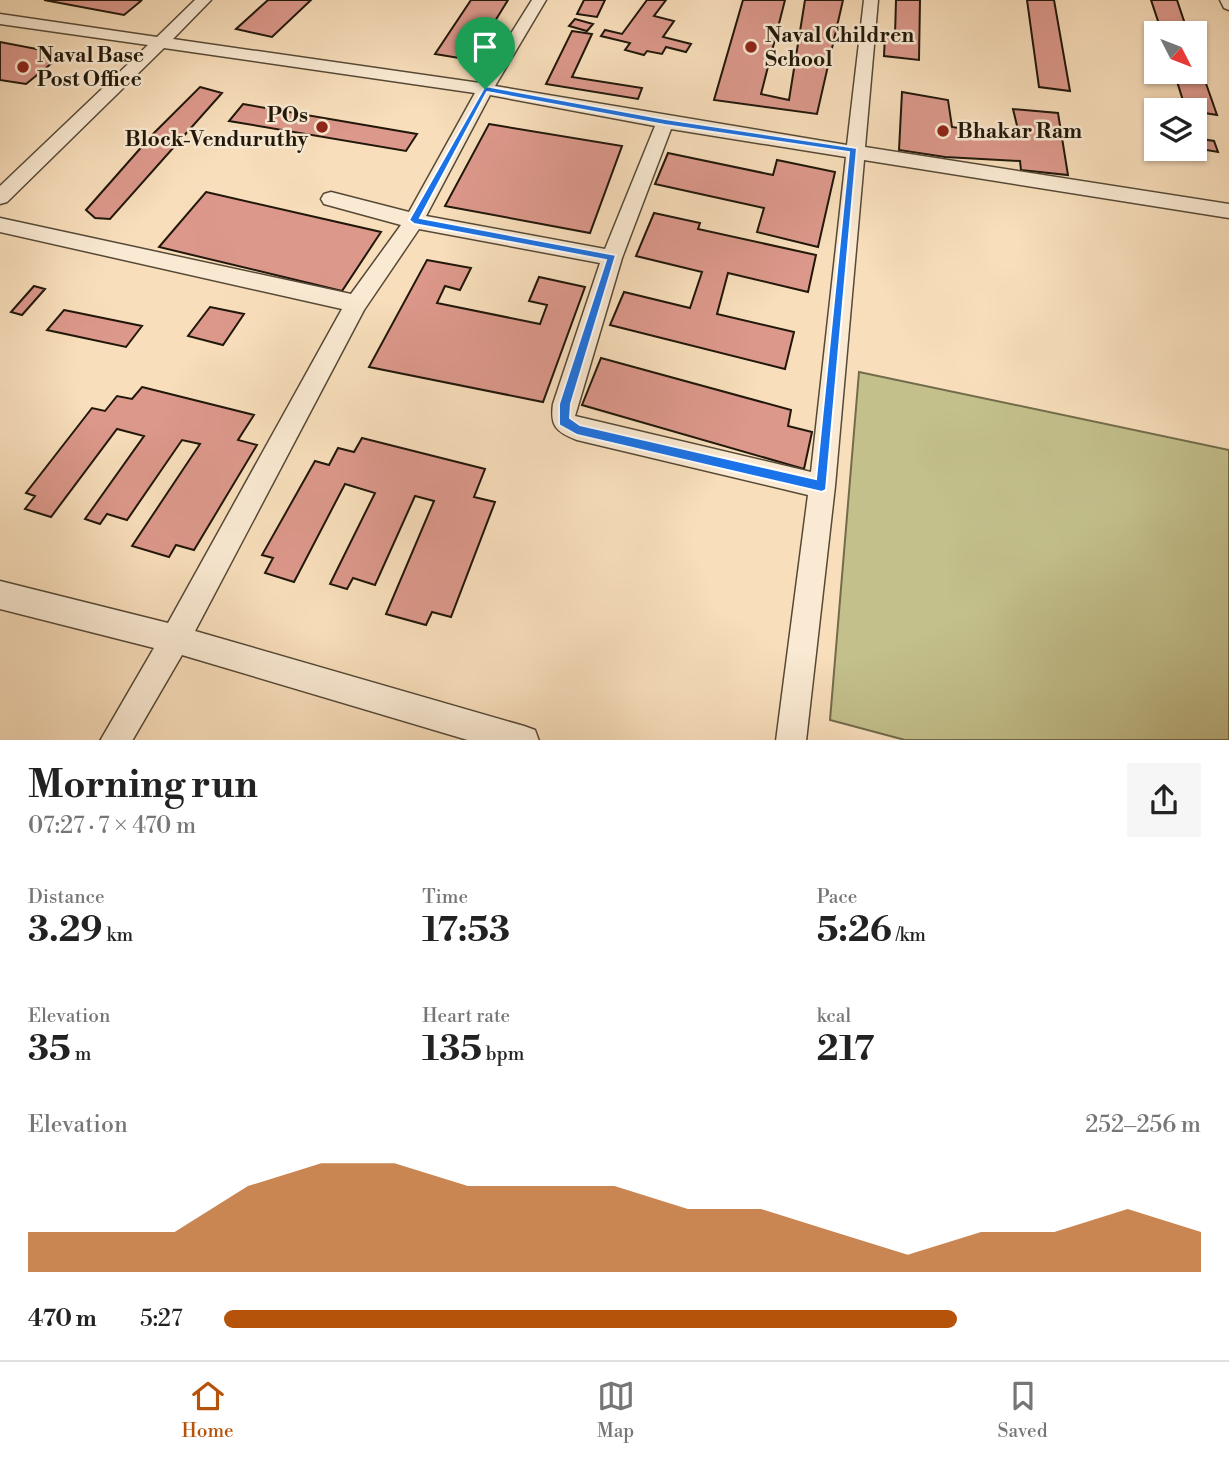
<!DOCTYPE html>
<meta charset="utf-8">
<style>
:root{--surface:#fff;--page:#f6f6f6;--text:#222;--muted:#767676;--line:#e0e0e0;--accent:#b45309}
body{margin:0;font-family:"Libre Bodoni",serif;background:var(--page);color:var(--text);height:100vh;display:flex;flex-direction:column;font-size:26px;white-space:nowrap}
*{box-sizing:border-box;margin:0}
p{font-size:23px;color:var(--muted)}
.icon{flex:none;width:38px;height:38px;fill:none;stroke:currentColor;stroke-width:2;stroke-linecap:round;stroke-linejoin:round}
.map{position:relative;height:740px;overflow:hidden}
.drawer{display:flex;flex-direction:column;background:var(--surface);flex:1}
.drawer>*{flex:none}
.needle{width:46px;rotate:132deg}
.buttons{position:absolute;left:1144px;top:21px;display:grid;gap:14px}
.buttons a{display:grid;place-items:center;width:63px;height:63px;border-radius:0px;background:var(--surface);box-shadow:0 2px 5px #0004;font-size:35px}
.pin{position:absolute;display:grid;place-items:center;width:60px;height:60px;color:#fff;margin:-72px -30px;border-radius:50% 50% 50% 0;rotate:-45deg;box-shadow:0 0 7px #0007}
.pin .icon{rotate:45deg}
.round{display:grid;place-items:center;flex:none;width:74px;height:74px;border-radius:0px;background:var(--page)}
.overview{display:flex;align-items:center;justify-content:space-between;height:119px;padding:0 28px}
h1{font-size:38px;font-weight:700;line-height:52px}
.figures{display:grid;grid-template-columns:repeat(3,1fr);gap:10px;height:119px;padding:7px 28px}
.figures div{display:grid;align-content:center}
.figures b{font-size:35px;font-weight:700}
.figures small{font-size:19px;font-weight:400}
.figures p{font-size:19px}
.chart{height:196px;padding:14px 28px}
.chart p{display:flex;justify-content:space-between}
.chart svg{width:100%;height:126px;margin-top:7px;fill:var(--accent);opacity:.7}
ul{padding:0 28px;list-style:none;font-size:23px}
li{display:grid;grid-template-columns:112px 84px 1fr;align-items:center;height:52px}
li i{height:18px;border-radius:9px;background:var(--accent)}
.tab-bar{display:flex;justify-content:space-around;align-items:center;height:98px;border-top:2px solid var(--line);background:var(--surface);font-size:19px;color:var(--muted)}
.tab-bar a{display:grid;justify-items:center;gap:4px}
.tab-bar .selected{color:var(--accent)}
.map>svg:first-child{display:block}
.green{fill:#c3c08c;stroke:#726c4b;stroke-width:2}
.building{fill:#dc988b;stroke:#20170a;stroke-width:2}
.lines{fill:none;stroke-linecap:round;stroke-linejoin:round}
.street-casing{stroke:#564936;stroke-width:3}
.street{fill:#faead3;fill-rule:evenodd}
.route{fill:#1a73e8;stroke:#fff;stroke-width:2;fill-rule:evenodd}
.poi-dot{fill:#8f2418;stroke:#faead3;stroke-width:2.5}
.labels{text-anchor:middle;stroke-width:5;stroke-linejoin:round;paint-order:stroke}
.far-poi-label{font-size:21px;font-weight:bold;fill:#20170a;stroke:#faead3;text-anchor:start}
</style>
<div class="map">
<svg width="1229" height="741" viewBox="0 0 1229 741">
<rect width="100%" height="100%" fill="#f8debb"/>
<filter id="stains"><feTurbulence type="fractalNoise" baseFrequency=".00286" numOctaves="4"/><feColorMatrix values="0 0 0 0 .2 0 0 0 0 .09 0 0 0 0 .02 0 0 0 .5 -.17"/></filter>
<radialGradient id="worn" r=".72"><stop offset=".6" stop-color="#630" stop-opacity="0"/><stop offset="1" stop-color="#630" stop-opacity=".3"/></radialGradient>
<!-- green -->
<path class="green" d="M859 372 1229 450V740H905L830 720Z"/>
<!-- building -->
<path class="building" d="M44 0H138L141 1 124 15Z
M268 0H311L272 37 236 29Z
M471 0H508L471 60 435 54Z
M584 0H605L597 17 577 14Z
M647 0H666L654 16 674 21 663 37 691 44 686 52 666 47 662 54 647 51 644 55 625 50 630 43 601 36 605 30 622 34Z
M743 0H785L761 94 789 100 805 0H843L817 114 714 100Z
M896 0H920L919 60 884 56 885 35 895 36Z
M1027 0H1054L1070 91 1039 87Z
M1151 0H1177L1188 33H1162Z
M575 19 593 24 587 31 569 26Z
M572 31 592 34 572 77 642 88 638 99 546 84Z
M0 42 63 54 26 84 0 80Z
M1195 52 1217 115 1186 110 1174 72H1195Z
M200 87 222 93 110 219 95 218 86 210 153 134Z
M902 92 948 100 952 127 1020 138 1013 109 1058 113 1068 175 1021 170 1020 161 945 157 899 150Z
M243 104 417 134 406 151 229 121Z
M489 124 622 146 590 233 445 206Z
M1195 138 1214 141 1218 152 1195 148Z
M668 153 773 175 777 160 835 172 818 247 757 232 764 208 655 184Z
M206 192 381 232 342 291 159 247Z
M654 213 700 223 698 229 816 255 808 292 728 273 717 314 794 332 785 369 610 325 624 292 690 308 702 272 636 256Z
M427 260 471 268 460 290 445 286 437 303 540 324 547 305 529 301 539 277 585 287 543 402 369 367Z
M34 286 45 289 22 315 11 312Z
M210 307 244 314 223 345 188 336Z
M64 310 142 326 126 347 47 330Z
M601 358 791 410 788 426 812 432 804 469 582 405Z
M142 387 254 415 238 440 257 445 194 550 176 545 169 557 132 546 200 444 182 440 127 520 107 514 100 524 85 519 144 436 117 429 51 517 25 509 35 496 26 493 92 408 105 411 117 396 132 399Z
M362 438 485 469 474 497 495 502 451 617 432 612 426 625 386 614 434 501 415 496 375 585 353 578 347 589 330 584 375 493 345 484 294 582 265 573 273 558 262 555 315 461 329 465 338 448 354 452Z"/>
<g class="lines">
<!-- street casing -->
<g class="street-casing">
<path id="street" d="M195 0H211L173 39 480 83 532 0H546L495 86 847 145 864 0H878L865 147 1229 204V218L864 160 835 486 806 741H776L808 495 577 440C556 432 550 426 553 404L600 263 419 229 364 310 195 631 524 726 535 730 539 741H471L182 655 132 741H100L154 648 0 609V581L168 623 342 309 0 232V218L351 294 401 225 324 204 321 199 324 194 331 192 409 212 475 93 164 48 7 202 0 204V186L148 45 0 24V14L157 37ZM490 95 655 126 605 249 426 216ZM671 129 846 157 811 472 575 416 622 258Z
M1220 0H1229V10L1224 8Z"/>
</g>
<!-- street -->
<use href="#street" class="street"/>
</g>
<!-- route -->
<path class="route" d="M485 86 665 119 857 148 826 490 822 492 577 435 559 425V404L606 260 414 224 409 220ZM487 92 665 125 849 152 816 479 580 425 570 418 571 404 616 255 420 218Z"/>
<!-- markers -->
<g class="poi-dot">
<circle cx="751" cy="47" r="7"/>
<circle cx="23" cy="67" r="7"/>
<circle cx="322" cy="127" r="7"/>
<circle cx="943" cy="131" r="7"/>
</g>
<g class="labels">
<!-- far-poi labels -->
<g class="far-poi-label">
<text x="765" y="42">Naval Children<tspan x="765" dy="24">School</tspan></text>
<text x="37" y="62">Naval Base<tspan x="37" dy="24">Post Office</tspan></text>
<text x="308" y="122" text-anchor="end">POs<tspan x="308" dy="24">Block-Venduruthy</tspan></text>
<text x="957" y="138">Bhakar Ram</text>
</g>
</g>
<rect width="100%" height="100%" filter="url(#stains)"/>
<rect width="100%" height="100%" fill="url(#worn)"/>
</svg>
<div class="buttons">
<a><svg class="needle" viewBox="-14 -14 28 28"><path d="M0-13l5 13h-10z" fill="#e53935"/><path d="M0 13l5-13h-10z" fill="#767676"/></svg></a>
<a><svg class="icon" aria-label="layers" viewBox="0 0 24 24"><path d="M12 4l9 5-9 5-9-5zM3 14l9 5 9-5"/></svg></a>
</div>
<div class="pin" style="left:485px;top:89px;background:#1e9e55"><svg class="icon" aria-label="arrive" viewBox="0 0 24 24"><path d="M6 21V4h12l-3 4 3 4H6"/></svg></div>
</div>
<section class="drawer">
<div class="overview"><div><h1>Morning run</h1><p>07:27 · 7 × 470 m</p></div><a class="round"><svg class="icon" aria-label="share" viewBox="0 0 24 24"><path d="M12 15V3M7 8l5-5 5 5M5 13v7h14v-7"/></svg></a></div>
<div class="figures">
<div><p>Distance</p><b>3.29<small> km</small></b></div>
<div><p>Time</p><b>17:53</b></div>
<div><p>Pace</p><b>5:26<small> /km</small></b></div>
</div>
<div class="figures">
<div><p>Elevation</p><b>35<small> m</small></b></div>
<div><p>Heart rate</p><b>135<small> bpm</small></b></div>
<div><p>kcal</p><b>217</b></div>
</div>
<div class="chart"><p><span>Elevation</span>252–256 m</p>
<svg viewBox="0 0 160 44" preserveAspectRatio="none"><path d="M0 44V30L10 30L20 30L30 14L40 6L50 6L60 14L70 14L80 14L90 22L100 22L110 30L120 38L130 30L140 30L150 22L160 30V44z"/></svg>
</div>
<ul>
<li><b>470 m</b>5:27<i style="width:75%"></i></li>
</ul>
</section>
<nav class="tab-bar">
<a class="selected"><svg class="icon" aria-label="home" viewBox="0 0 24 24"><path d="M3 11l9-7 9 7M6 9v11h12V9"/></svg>Home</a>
<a><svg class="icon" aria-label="map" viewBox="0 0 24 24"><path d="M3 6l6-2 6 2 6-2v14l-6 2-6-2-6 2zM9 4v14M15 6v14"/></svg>Map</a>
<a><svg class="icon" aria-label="saved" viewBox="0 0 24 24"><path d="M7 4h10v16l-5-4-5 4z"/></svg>Saved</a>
</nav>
